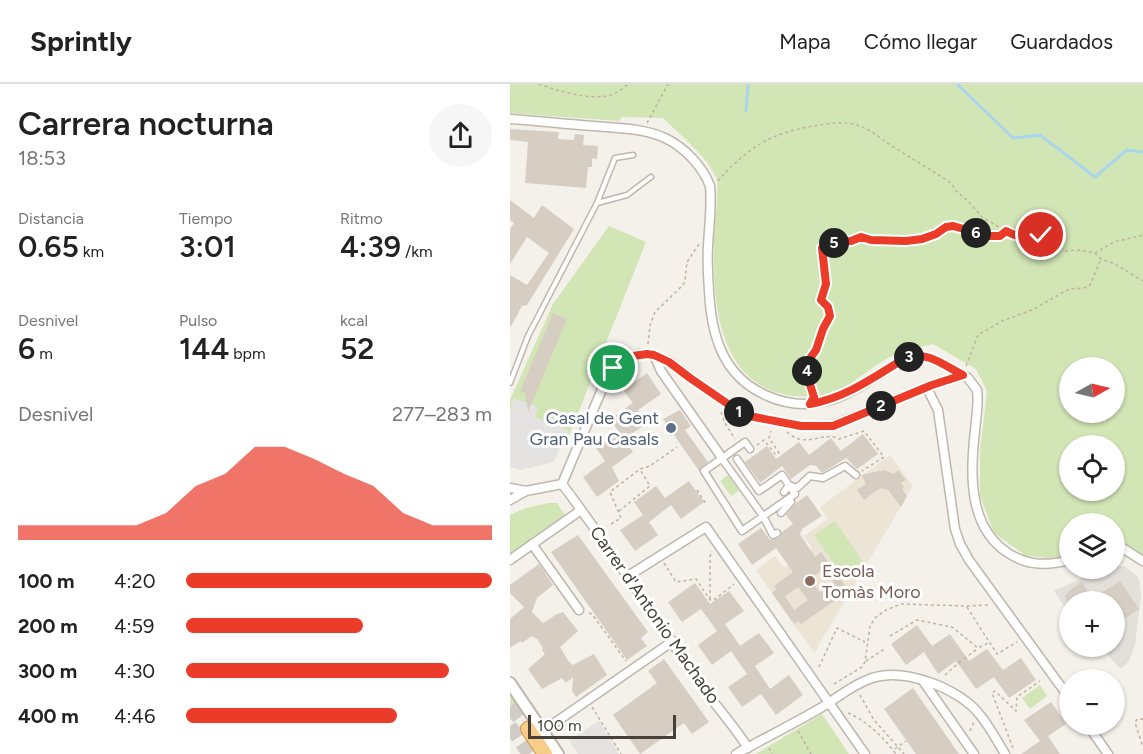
<!DOCTYPE html>
<html lang="es">
<meta charset="utf-8">
<style>
:root{--surface:#fff;--page:#f6f6f6;--text:#222;--muted:#767676;--line:#e0e0e0;--accent:#eb3c29}
body{margin:0;font-family:Figtree,sans-serif;background:var(--page);color:var(--text);height:100vh;display:flex;flex-direction:column;font-size:22px;white-space:nowrap}
*{box-sizing:border-box;margin:0}
p{font-size:20px;color:var(--muted)}
.icon{flex:none;width:33px;height:33px;fill:none;stroke:currentColor;stroke-width:2;stroke-linecap:round;stroke-linejoin:round}
.map{position:relative;flex:1;overflow:hidden}
.panel{display:flex;flex-direction:column;background:var(--surface);width:510px}
.panel>*{flex:none}
.needle{width:39px;rotate:82deg}
.buttons{position:absolute;left:549px;top:273px;display:grid;gap:12px}
.buttons a{display:grid;place-items:center;width:66px;height:66px;border-radius:50%;background:var(--surface);box-shadow:0 2px 4px #0004;font-size:30px}
.scale{position:absolute;left:18px;bottom:15px;width:148px;box-sizing:border-box;padding-left:6px;border:3px solid #474038;border-top:0;font-size:16px;line-height:21px;white-space:nowrap;color:#474038;-webkit-text-stroke:4px #fff;paint-order:stroke}
.pin{position:absolute;display:grid;place-items:center;width:51px;height:51px;color:#fff;margin:-26px;border:3px solid #fff;border-radius:50%;box-shadow:0 2px 6px #0007}
.km{position:absolute;width:30px;height:30px;margin:-15px;border-radius:50%;background:#222;color:#fff;font-size:16px;line-height:30px;text-align:center}
.round{display:grid;place-items:center;flex:none;width:63px;height:63px;border-radius:32px;background:var(--page)}
.overview{display:flex;align-items:center;justify-content:space-between;height:102px;padding:0 18px}
h1{font-size:33px;font-weight:600;line-height:45px}
.figures{display:grid;grid-template-columns:repeat(3,1fr);gap:9px;height:102px;padding:6px 18px}
.figures div{display:grid;align-content:center}
.figures b{font-size:30px;font-weight:600}
.figures small{font-size:16px;font-weight:400}
.figures p{font-size:16px}
.chart{height:168px;padding:12px 18px}
.chart p{display:flex;justify-content:space-between}
.chart svg{width:100%;height:108px;margin-top:6px;fill:var(--accent);opacity:.7}
ul{padding:0 18px;list-style:none;font-size:20px}
li{display:grid;grid-template-columns:96px 72px 1fr;align-items:center;height:45px}
li i{height:15px;border-radius:8px;background:var(--accent)}
header{display:flex;align-items:center;gap:36px;box-sizing:border-box;height:84px;padding:0 30px;background:var(--surface);border-bottom:2px solid var(--line)}
header strong{font-size:28px}
nav{display:flex;gap:33px;margin-inline-start:auto;font-size:21px}
main{display:flex;flex:1;min-height:0}
.map>svg:first-child{display:block}
.industrial{fill:#e3dfdb}
.education{fill:#ece4d5}
.green{fill:#d2e5b5;fill-rule:evenodd}
.parking{fill:#e5e3e1}
.lines{fill:none;stroke-linecap:round;stroke-linejoin:round}
.stream{stroke:#aad5ec;stroke-width:3}
.building{fill:#d7cec3;fill-rule:evenodd}
.trunk-tunnel{stroke:#d1cdc6;stroke-width:14;stroke-dasharray:14 7;stroke-linecap:butt}
.service-casing{stroke:#bfb7ad;stroke-width:7}
.pedestrian-casing{stroke:#bfb7ad;stroke-width:9}
.minor-casing{stroke:#bfb7ad;stroke-width:11}
.tertiary-casing{stroke:#bfb7ad;stroke-width:14}
.trunk-casing{stroke:#d39744;stroke-width:16}
.path{stroke:#bfb29f;stroke-width:1.5;stroke-dasharray:3 3;stroke-linecap:butt}
.service{stroke:#fff;stroke-width:4}
.pedestrian{stroke:#fff;stroke-width:6}
.minor{stroke:#fff;stroke-width:8}
.tertiary{stroke:#fff;stroke-width:10}
.trunk{stroke:#f6ce8a;stroke-width:14}
.route-casing{stroke:#fff;stroke-width:12}
.route{stroke:#eb3c29;stroke-width:8}
.service-dot{fill:#5c6f8a;stroke:#fff;stroke-width:2}
.education-dot{fill:#8d6e63;stroke:#fff;stroke-width:2}
.labels{text-anchor:middle;stroke-width:6;stroke-linejoin:round;paint-order:stroke}
.service-label{font-size:18px;fill:#4e5e75;stroke:#fff;text-anchor:end}
.education-label{font-size:18px;fill:#785e54;stroke:#fff;text-anchor:start}
.street-label{font-size:18px;fill:#474038;stroke:#fff}
</style>
<header>
<strong>Sprintly</strong>
<nav><a>Mapa</a><a>Cómo llegar</a><a>Guardados</a></nav>
</header>
<main>
<section class="panel">
<div class="overview"><div><h1>Carrera nocturna</h1><p>18:53</p></div><a class="round"><svg class="icon" aria-label="share" viewBox="0 0 24 24"><path d="M12 15V3M7 8l5-5 5 5M5 13v7h14v-7"/></svg></a></div>
<div class="figures">
<div><p>Distancia</p><b>0.65<small> km</small></b></div>
<div><p>Tiempo</p><b>3:01</b></div>
<div><p>Ritmo</p><b>4:39<small> /km</small></b></div>
</div>
<div class="figures">
<div><p>Desnivel</p><b>6<small> m</small></b></div>
<div><p>Pulso</p><b>144<small> bpm</small></b></div>
<div><p>kcal</p><b>52</b></div>
</div>
<div class="chart"><p><span>Desnivel</span>277–283 m</p>
<svg viewBox="0 0 160 44" preserveAspectRatio="none"><path d="M0 44V38L10 38L20 38L30 38L40 38L50 33L60 22L70 17L80 6L90 6L100 11L110 17L120 22L130 33L140 38L150 38L160 38V44z"/></svg>
</div>
<ul>
<li><b>100 m</b>4:20<i style="width:100%"></i></li>
<li><b>200 m</b>4:59<i style="width:58%"></i></li>
<li><b>300 m</b>4:30<i style="width:86%"></i></li>
<li><b>400 m</b>4:46<i style="width:69%"></i></li>
</ul>
</section>
<div class="map">
<svg width="633" height="670" viewBox="0 0 633 670">
<rect width="100%" height="100%" fill="#f4f0ea"/>
<!-- industrial -->
<path class="industrial" d="M605 481 616 483 629 494 631 512 625 561 619 577 611 585 590 563 604 562V518H560L559 529 544 507 593 485 604 484Z"/>
<!-- education -->
<path class="education" d="M380 371 403 402 304 569 246 486 265 472 274 484 302 464 294 452 318 435 310 423Z"/>
<!-- green -->
<path class="green" d="M0 0H633V471L605 457 604 440H560L559 469 543 475 515 471 484 449 470 412V368L477 307 466 285 423 260C411 263 398 265 387 270 359 281 339 309 307 312 212 321 201 227 204 155 204 144 209 104 207 96 201 76 168 49 153 34L112 33 109 37 0 29ZM560 284H604V328H560ZM560 362H604V406H560Z
M99 142 136 158 59 352 0 326V316L43 220Z
M218 391 229 407 221 412 210 397Z
M39 419H47L55 431 0 471V431L16 424Z
M325 437 354 479 333 493 304 451Z
M530 601 537 612 520 625 512 614Z
M0 608 15 629 1 634Z
M312 630 339 670H246Z"/>
<!-- parking -->
<path class="parking" d="M4 314 28 323 25 333 58 346 44 378 10 386 0 383V326Z
M89 637 109 670H68L59 656Z"/>
<g class="lines">
<!-- stream -->
<path class="stream" d="M447 0 503 54 530 51 585 93 617 66 633 68
M236 27 238 0"/>
</g>
<!-- building -->
<path class="building" d="M0 45 49 48 48 55 64 56 65 50 74 51 73 61 88 62 87 75 82 74V83H78L76 104 15 99 18 58 0 56Z
M0 116 24 134 32 121 64 145 17 221 12 222 0 244V191L17 201 39 169 17 153 0 180V145L4 139 0 136Z
M43 229 57 235 18 328 15 309 10 307Z
M137 289 151 310 128 326 138 339 114 355 123 368 102 383 109 397 87 413 73 393 95 377 86 364 109 348 100 335 123 319 113 306Z
M170 326 181 342 175 346 198 378 189 387 153 335Z
M353 350 368 370 347 385 336 374 312 389 306 382 300 381 281 395 272 382 250 399 235 378 257 362 266 375 289 358 299 371 321 354 331 367Z
M374 386 384 390 388 386 396 396 391 399 394 403 392 405 397 412 391 423 378 406 370 404 354 416 347 406 356 400 351 391Z
M179 397 194 418 171 435 161 421 139 438 148 451 125 467 110 446 133 431 124 418 146 402 155 414Z
M297 411 312 432 293 444 290 450 305 473 311 468 339 507 291 540 288 537 284 540 262 509 266 505 264 502 283 488 266 464 242 481 228 460 251 444 260 456 270 453 272 448 283 440 276 431 286 419ZM315 484 317 492 324 498 310 508 300 495ZM288 503 298 516 284 526 275 512Z
M68 451 138 548 131 554 137 562 117 576 41 468Z
M29 480 43 501 27 514 22 528 33 539 47 530 53 528 68 547 50 563 59 578 63 581 84 570 97 591 66 613 62 607 63 593 56 599 52 594 32 605 18 585 35 570 32 566 33 564 27 555 22 552 12 559 11 557 0 564V535L14 523 0 509V501Z
M610 497 629 525 610 538 604 530V518H596L591 509Z
M572 498 581 512 572 518H558L554 512 559 508 558 507Z
M185 499 200 520 219 507 234 527 215 540 230 562 249 549 264 569 245 582 260 605 279 591 293 611 266 631 251 610 232 623 218 603 237 590 221 567 202 581 188 561 207 547 191 525 172 538 158 518Z
M407 541 422 562 440 550 459 577 477 565 493 586 511 574 526 596 499 614 484 593 466 605 446 577 428 590 414 568 396 581 381 560Z
M154 575 199 638 182 650 174 639 130 670 103 631 147 599 138 587Z
M403 604 449 670H406L374 625Z
M541 618 556 640 538 652 550 670H511L530 657 514 636Z"/>
<g class="lines">
<!-- trunk-tunnel -->
<path class="trunk-tunnel" d="M0 623 18 645
M0 642 19 670"/>
<!-- service casing -->
<g class="service-casing">
<path id="service" d="M87 119 117 111 141 93
M0 299 18 252 87 119 105 74 123 71"/>
</g>
<!-- pedestrian casing -->
<g class="pedestrian-casing">
<path id="pedestrian" d="M210 372 253 432 263 451 267 449
M227 375 249 407 272 391 285 410 232 447 194 387 235 358 240 365
M274 408 279 401 287 404 300 392 313 394 335 382 346 391
M271 429 281 418 279 415"/>
</g>
<!-- minor casing -->
<g class="minor-casing">
<path id="minor" d="M0 35C28 37 56 40 84 42 107 44 135 44 157 55 175 64 193 83 200 102 202 122 199 142 198 162 197 177 198 192 199 207 200 226 203 248 211 266 229 308 278 329 321 316 346 308 374 287 397 273 418 267 435 282 453 291
M144 271 151 287 210 371
M417 304 428 326 445 445 450 460 459 476 560 615
M52 400 98 291 109 278 117 274 129 270 144 271 159 277 180 294 234 331 291 342 323 341 422 301 453 291 458 294 467 306C469 320 466 333 465 347 460 389 458 443 498 469 518 482 537 482 560 476
M52 400C100 463 143 531 188 597 204 620 223 640 238 664
M0 404 16 407 52 400
M0 416 16 407
M22 460 69 526
M604 464 614 465 633 477
M0 476 71 426
M118 492 196 443 355 670
M413 597 464 670
M577 640 598 670
M33 647 163 557
M226 670C253 655 281 641 307 626 325 616 341 601 362 594 395 583 450 605 470 631 480 643 487 657 495 670"/>
</g>
<!-- tertiary casing -->
<g class="tertiary-casing">
<path id="tertiary" d="M0 599 48 670"/>
</g>
<!-- trunk casing -->
<g class="trunk-casing">
<path id="trunk" d="M18 645 35 670"/>
</g>
<!-- path -->
<path class="path" d="M29 0C47 7 85 18 103 10 109 8 114 3 119 0
M137 39 158 0
M208 97C220 82 241 64 257 56 276 46 328 34 347 41 364 47 369 54 382 62 402 75 422 86 441 99L446 107 459 118 472 133 506 153 537 152 554 167 570 166 585 169 604 158 633 151
M585 169 591 175 605 180 633 197
M138 260 140 241 145 228 173 201 175 197 177 178 189 160
M456 282 468 251 492 237 522 226 559 205 574 204 580 201 591 175
M303 309 296 288 300 282 301 273 306 266 313 245 320 232 318 223 311 216 316 200 312 164C321 160 328 159 339 157 343 157 348 153 352 153 355 153 358 155 361 155 377 157 397 159 413 155 422 152 434 142 443 142 457 143 484 162 496 148
M211 328 215 339 225 355
M277 348C296 366 314 346 329 355L354 347 374 373 352 387
M247 361 254 356 265 370 269 369 259 354 261 347
M187 406 196 420
M109 427 140 402 131 387
M101 440 111 434 100 408 130 385 140 382 167 363
M154 479 166 498 186 495 200 516H204L224 500
M200 515V473L202 467
M457 523 487 570 507 558
M79 529 82 530 116 577
M380 552 407 536 442 543 468 564 480 558
M454 575 467 565
M356 577 376 564
M309 583 327 544 355 558
M435 591 452 576
M324 600 352 583 355 578 360 542 365 534 376 526 391 520 457 522 480 521
M350 611 364 636 394 670
M82 623 111 670
M338 629C357 637 373 653 386 670
M633 635H627L625 639 633 663
M288 647 301 670
M460 647 464 638
M259 664 262 670
M503 664 482 609 485 607 506 627 507 613 530 597
M385 665 396 657"/>
<!-- service -->
<use href="#service" class="service"/>
<!-- pedestrian -->
<use href="#pedestrian" class="pedestrian"/>
<!-- minor -->
<use href="#minor" class="minor"/>
<!-- tertiary -->
<use href="#tertiary" class="tertiary"/>
<!-- trunk -->
<use href="#trunk" class="trunk"/>
</g>
<g class="lines">
<!-- route casing -->
<g class="route-casing">
<path id="route" d="M103 284 109 278 123 272 137 270 144 271 159 278 180 294 234 331 291 342H323L422 301 453 291C435 282 418 267 397 273 366 292 336 314 300 320L304 313 296 288 300 282 301 273 306 266 313 245 320 232 318 223 311 216 316 200 312 164 326 158 341 157 351 153 361 156 396 157 412 155 426 150 436 143 443 142 479 152H490L496 147C510 155 517 153 531 151"/>
</g>
<!-- route -->
<use href="#route" class="route"/>
</g>
<!-- markers -->
<circle class="service-dot" cx="161" cy="344" r="6"/>
<circle class="education-dot" cx="300" cy="497" r="6"/>
<g class="labels">
<!-- service labels -->
<g class="service-label">
<text x="149" y="340">Casal de Gent<tspan x="149" dy="21">Gran Pau Casals</tspan></text>
</g>
<!-- education labels -->
<g class="education-label">
<text x="312" y="493">Escola<tspan x="312" dy="21">Tomàs Moro</tspan></text>
</g>
<!-- street labels -->
<g class="street-label">
<text transform="translate(145 531) rotate(55)" y="6">Carrer d'Antonio Machado</text>
</g>
</g>
</svg>
<div class="buttons">
<a><svg class="needle" viewBox="-14 -14 28 28"><path d="M0-13l5 13h-10z" fill="#e53935"/><path d="M0 13l5-13h-10z" fill="#767676"/></svg></a>
<a><svg class="icon" aria-label="locate" viewBox="0 0 24 24"><circle cx="12" cy="12" r="6"/><path d="M12 2v4M12 18v4M2 12h4M18 12h4"/></svg></a>
<a><svg class="icon" aria-label="layers" viewBox="0 0 24 24"><path d="M12 4l9 5-9 5-9-5zM3 14l9 5 9-5"/></svg></a>
<a>+</a>
<a>−</a>
</div>
<div class="scale">100 m</div>
<div class="pin" style="left:103px;top:284px;background:#1e9e55"><svg class="icon" aria-label="arrive" viewBox="0 0 24 24"><path d="M6 21V4h12l-3 4 3 4H6"/></svg></div>
<div class="pin" style="left:531px;top:151px;background:#d93025"><svg class="icon" aria-label="check" viewBox="0 0 24 24"><path d="M5 12l5 5 9-10"/></svg></div>
<b class="km" style="left:229px;top:328px">1</b>
<b class="km" style="left:371px;top:322px">2</b>
<b class="km" style="left:399px;top:273px">3</b>
<b class="km" style="left:297px;top:287px">4</b>
<b class="km" style="left:324px;top:159px">5</b>
<b class="km" style="left:466px;top:149px">6</b>
</div>
</main>
